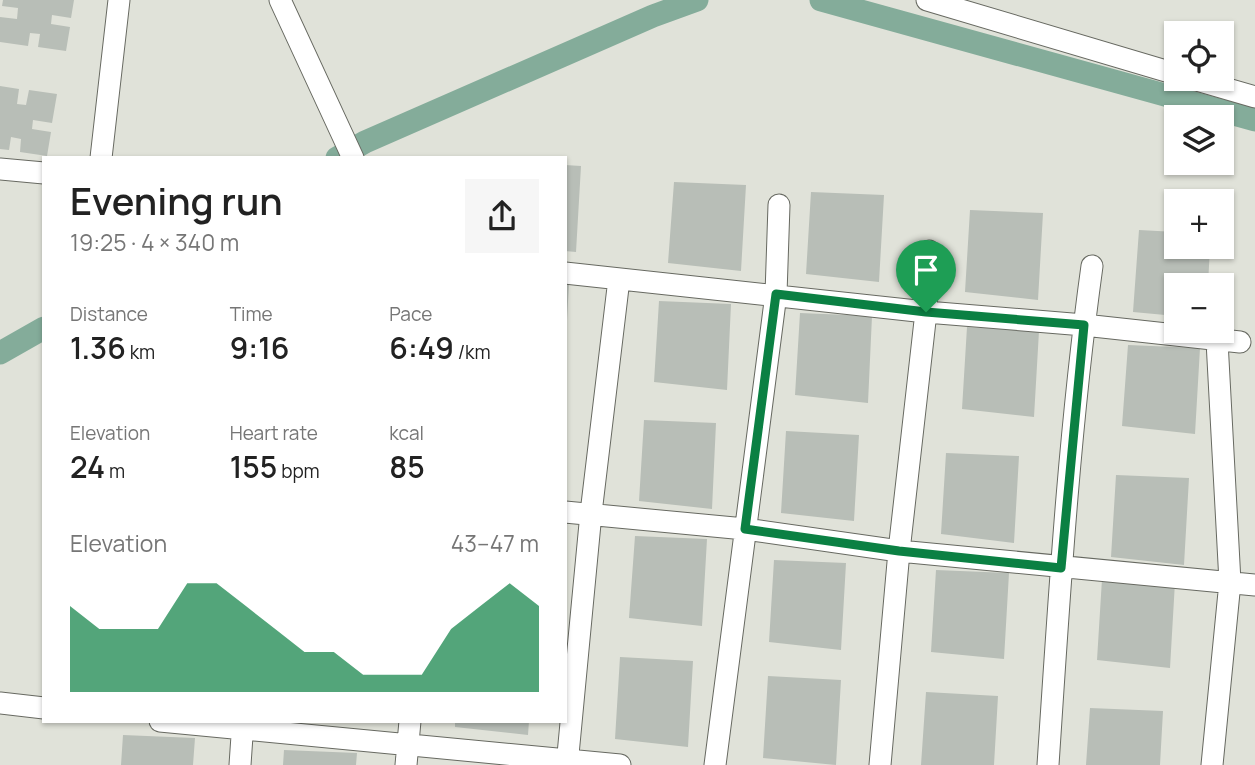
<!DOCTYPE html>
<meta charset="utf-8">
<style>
:root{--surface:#fff;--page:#f6f6f6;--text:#222;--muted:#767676;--accent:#0b8043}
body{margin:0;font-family:Manrope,sans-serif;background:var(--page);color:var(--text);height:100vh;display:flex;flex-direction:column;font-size:26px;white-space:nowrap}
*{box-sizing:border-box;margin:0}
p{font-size:23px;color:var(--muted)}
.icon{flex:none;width:38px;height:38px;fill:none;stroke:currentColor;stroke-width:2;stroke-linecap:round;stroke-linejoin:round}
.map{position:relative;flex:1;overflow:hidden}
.panel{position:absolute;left:42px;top:156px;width:525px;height:567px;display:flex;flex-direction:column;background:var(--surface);border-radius:0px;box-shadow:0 2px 5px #0004}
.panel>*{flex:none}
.fabs{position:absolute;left:1164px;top:21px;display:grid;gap:14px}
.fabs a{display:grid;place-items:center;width:70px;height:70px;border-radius:0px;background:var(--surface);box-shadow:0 2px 5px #0004;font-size:35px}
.pin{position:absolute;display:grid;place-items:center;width:60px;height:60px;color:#fff;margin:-72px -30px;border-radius:50% 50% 50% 0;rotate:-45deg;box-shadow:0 0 7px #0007}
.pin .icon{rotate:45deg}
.round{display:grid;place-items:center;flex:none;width:74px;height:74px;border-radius:0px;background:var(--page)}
.summary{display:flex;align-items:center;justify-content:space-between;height:119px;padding:0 28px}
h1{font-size:38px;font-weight:600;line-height:52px}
.stats{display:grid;grid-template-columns:repeat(3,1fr);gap:10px;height:119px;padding:7px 28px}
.stats div{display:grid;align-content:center}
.stats b{font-size:30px;font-weight:600}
.stats small{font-size:19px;font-weight:400}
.stats p{font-size:19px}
.chart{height:196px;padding:14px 28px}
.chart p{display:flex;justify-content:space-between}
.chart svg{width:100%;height:126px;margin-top:7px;fill:var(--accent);opacity:.7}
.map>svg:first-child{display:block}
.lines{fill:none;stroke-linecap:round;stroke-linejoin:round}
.canal{stroke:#84ac9a;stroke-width:23}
.building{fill:#b8beb7}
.street-casing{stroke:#676961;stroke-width:23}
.street{stroke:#fff;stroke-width:21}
.route-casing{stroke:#fff;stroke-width:14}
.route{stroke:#0b8043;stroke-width:9}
</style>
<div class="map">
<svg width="1255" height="765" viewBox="0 0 1255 765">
<rect width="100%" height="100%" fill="#e0e2d9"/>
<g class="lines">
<!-- canal -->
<path class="canal" d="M821 0 1255 120
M337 158 365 142 653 16 697 0
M0 353 44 328"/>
</g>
<!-- building -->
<path class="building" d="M3 0H74L71 18 52 15 51 24 70 27 66 51 38 47 40 34 30 33 28 46 0 42V17L17 19 18 8 2 6Z
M0 86 19 89 17 104 26 105 29 90 57 94 52 123 33 120 32 129 51 132 47 156 20 152 21 139 11 137 9 150 0 149Z
M565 165 581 166 576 252 565 251Z
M674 182 746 185 741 271 668 263Z
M811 192 884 195 879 282 806 274Z
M970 210 1043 213 1038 300 965 292Z
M1139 230 1176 232V247H1210L1208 285H1176V316L1133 312Z
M565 284H569L567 319H565Z
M659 301 731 304 727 390 654 382Z
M800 313 872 316 868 403 795 395Z
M967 327 1039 331 1034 417 962 409Z
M1128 345 1200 348 1195 434 1122 426Z
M644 420 716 423 712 509 639 501Z
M786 431 859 435 854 521 781 513Z
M946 453 1019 456 1014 543 941 534Z
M1116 475 1189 478 1184 565 1111 557Z
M635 536 707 539 702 626 629 618Z
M774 560 846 563 841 650 769 642Z
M936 570 1009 573 1004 659 931 652Z
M1102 579 1175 582 1170 668 1097 660Z
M620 657 693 661 688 747 615 739Z
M768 676 841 680 836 765 763 758Z
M926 692 998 696 994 765H921Z
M1090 708 1163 711 1160 765H1086Z
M455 721H529L528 735 455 727Z
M123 735 195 738 193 765H121Z
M284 750 357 753 356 765H283Z"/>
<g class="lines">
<!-- street casing -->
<g class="street-casing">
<path id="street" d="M280 0 353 158
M927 0 1176 74
M1193 79 1255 97
M101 158 119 0
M0 169 44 173
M565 273 926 312 1084 325 1240 342
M565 512 745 529 899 551 1255 585
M0 703 44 708
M160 721 620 765
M240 765 243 721
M406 765 410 721
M567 765 591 513 619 279
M715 765 776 294 779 205
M880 765 899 551 926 312 929 251
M1048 765C1059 599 1069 432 1092 266
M1212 765 1230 582 1217 341"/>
</g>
<!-- street -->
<use href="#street" class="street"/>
</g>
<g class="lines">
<!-- route casing -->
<g class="route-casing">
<path id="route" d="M776 294 926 312 1084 325 1061 568 899 551 745 529Z"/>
</g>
<!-- route -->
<use href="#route" class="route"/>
</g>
</svg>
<div class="fabs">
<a><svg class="icon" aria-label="locate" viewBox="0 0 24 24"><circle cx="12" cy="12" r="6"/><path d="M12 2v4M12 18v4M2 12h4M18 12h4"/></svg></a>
<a><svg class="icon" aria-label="layers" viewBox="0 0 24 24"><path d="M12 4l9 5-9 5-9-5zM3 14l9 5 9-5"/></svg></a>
<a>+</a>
<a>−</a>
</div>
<div class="pin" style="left:926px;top:312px;background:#1e9e55"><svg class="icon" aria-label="arrive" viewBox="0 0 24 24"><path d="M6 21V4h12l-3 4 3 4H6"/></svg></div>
<section class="panel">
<div class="summary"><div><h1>Evening run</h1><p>19:25 · 4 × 340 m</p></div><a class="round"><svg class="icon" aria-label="share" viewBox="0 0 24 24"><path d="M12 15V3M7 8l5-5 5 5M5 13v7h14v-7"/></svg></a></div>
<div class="stats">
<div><p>Distance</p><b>1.36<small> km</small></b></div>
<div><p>Time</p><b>9:16</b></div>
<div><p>Pace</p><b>6:49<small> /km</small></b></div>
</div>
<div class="stats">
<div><p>Elevation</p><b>24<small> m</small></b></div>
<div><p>Heart rate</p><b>155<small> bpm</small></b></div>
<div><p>kcal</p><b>85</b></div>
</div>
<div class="chart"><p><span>Elevation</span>43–47 m</p>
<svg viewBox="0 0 160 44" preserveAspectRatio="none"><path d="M0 44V14L10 22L20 22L30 22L40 6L50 6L60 14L70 22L80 30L90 30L100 38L110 38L120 38L130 22L140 14L150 6L160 14V44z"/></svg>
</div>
</section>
</div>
